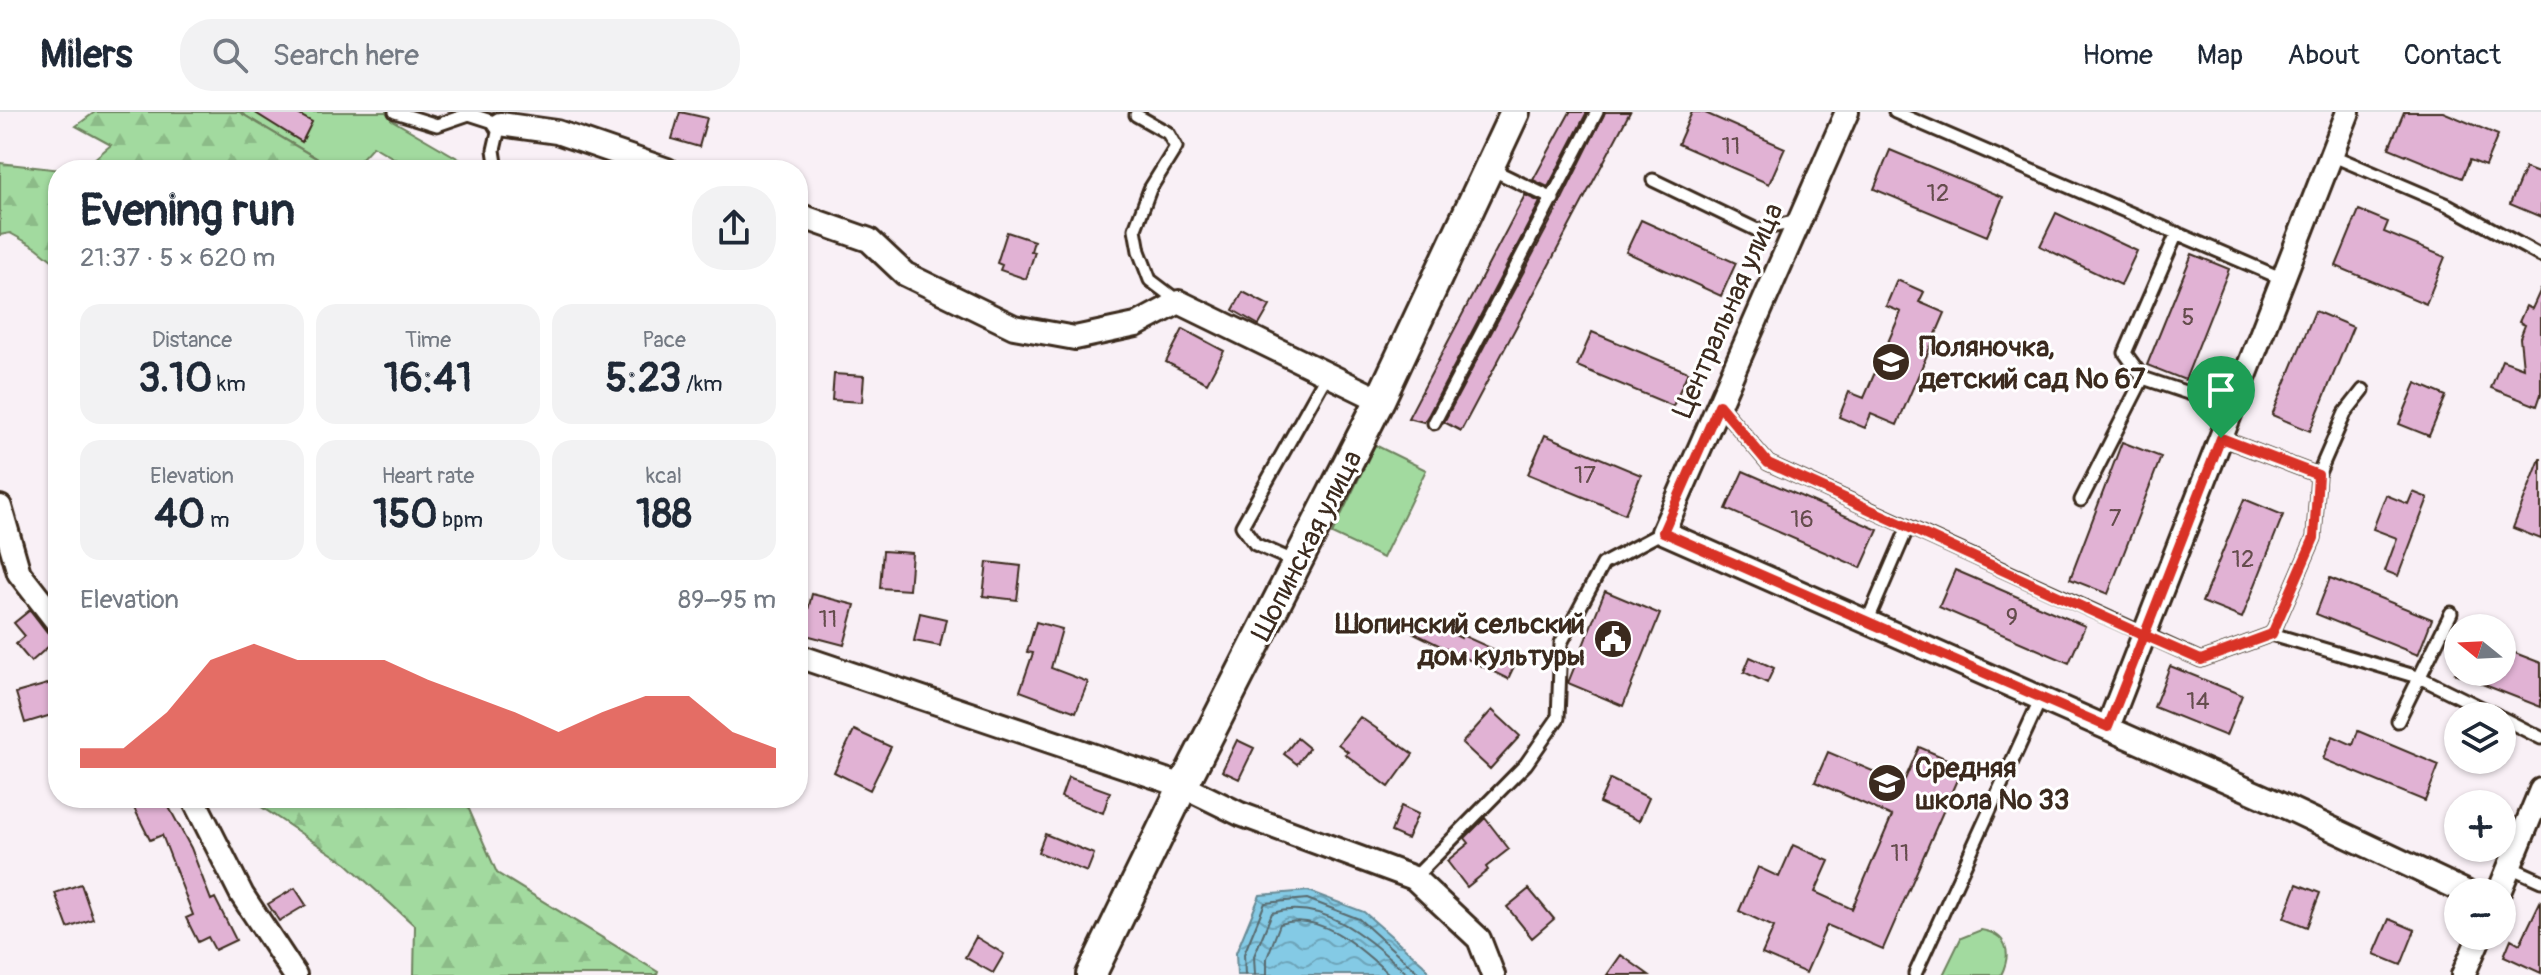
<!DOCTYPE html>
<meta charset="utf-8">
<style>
:root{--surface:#fff;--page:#f2f2f3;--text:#1f2937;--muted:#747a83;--line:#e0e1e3;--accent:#d93025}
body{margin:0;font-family:Pangolin,sans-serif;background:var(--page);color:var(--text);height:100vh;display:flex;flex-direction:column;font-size:30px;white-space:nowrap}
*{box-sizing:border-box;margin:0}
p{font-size:26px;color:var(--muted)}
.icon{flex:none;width:44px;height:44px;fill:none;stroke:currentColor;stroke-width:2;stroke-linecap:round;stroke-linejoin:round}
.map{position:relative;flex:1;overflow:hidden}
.sheet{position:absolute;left:48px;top:48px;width:760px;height:648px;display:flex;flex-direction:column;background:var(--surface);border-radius:32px;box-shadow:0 2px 6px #0004}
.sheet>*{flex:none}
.needle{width:52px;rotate:288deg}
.controls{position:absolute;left:2444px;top:502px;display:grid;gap:16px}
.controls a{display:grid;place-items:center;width:72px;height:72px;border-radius:50%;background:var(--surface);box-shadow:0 2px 6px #0004;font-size:40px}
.pin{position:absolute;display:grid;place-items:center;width:68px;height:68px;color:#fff;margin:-82px -34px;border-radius:50% 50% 50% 0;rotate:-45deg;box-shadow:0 0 8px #0007}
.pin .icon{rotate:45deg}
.round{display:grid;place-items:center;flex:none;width:84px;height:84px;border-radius:32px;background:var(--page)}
.summary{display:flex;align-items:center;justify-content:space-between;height:136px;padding:0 32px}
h1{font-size:44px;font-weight:800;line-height:60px}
.metrics{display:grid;grid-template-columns:repeat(3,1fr);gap:12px;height:136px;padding:8px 32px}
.metrics div{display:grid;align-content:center;border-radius:20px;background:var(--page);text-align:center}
.metrics b{font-size:40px;font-weight:800}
.metrics small{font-size:22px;font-weight:400}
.metrics p{font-size:22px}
.chart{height:224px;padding:16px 32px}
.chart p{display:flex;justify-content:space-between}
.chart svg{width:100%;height:144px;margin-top:8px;fill:var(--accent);opacity:.7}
header{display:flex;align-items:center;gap:48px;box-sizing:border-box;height:112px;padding:0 40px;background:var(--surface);border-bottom:2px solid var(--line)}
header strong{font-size:38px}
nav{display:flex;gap:44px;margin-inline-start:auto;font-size:28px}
.search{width:560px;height:72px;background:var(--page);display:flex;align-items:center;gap:20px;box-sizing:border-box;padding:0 28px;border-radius:32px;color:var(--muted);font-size:30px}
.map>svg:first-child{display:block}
.grass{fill:#a2da9f;stroke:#6e825e;stroke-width:2}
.forest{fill:url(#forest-firs);stroke:#6e825e;stroke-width:2}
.water{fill:url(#water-waves);stroke:#678a95;stroke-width:2}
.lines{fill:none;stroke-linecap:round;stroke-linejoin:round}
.shore{stroke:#586a6e;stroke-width:2}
.building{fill:#e1b2d4;stroke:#3b2a1e;stroke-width:2}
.service-casing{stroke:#3b2a1e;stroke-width:17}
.minor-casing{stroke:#3b2a1e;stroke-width:28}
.tertiary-casing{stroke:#3b2a1e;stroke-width:34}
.service{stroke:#fff;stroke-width:11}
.minor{stroke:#fff;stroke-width:22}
.tertiary{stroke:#fff;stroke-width:28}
.route-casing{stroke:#fff;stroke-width:16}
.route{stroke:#d93025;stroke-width:10}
.labels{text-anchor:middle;stroke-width:6;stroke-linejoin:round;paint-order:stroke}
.number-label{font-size:24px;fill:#644c4c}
.street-label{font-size:28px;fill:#3b2a1e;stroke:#fff}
.poi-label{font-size:28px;font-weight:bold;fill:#3b2a1e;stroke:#fff;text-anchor:start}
</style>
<header>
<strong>Milers</strong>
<div class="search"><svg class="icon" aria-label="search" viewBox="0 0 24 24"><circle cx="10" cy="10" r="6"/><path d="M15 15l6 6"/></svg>Search here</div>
<nav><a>Home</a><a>Map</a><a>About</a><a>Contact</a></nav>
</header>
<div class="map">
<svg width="2541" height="863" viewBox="0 0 2541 863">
<defs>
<pattern id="forest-firs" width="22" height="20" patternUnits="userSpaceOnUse" patternTransform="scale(2)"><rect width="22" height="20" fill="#a2da9f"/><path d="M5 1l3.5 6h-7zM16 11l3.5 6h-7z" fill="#8cbb88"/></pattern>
<pattern id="water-waves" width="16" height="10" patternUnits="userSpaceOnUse" patternTransform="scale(2)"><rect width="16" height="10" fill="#84cae5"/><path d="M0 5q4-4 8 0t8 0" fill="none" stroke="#6da4b9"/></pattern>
</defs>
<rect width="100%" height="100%" fill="#f9f0f6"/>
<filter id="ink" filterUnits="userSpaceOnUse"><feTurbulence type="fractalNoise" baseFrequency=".0125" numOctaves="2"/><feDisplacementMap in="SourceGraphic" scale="16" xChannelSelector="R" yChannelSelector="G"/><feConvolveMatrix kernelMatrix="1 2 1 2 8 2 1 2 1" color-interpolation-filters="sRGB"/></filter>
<g filter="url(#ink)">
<!-- grass -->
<path class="grass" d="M239 0H386L392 8 478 58H414L373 34 351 58H337Z
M1375 333 1426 358 1383 446 1332 422Z
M1981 818C2008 822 2012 841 2001 863H1943L1961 826Z"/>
<!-- forest -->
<path class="forest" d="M95 0H239L329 54 330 58H81L111 33 76 14Z
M0 51 61 58H58V153L37 136 10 121 0 123Z
M248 686H464L497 761 658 860 657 863H414L415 814 347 752Z"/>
<!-- water -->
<path class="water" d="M1308 779 1364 800 1423 852 1431 863H1237L1236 841 1260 783Z"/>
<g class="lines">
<!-- shore -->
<path class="shore" d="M1245 863 1244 842 1265 791 1307 787 1359 807 1421 863
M1255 863 1254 844 1272 801C1327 785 1371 830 1409 863
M1267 863V846L1280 812C1321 798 1362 838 1390 863"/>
</g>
<!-- building -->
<path class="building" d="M254 0H294L312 10 302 30Z
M680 0 707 6 699 35 672 27Z
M1570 0H1587L1548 75 1533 68Z
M1605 0H1630L1461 319 1444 310 1560 91Z
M1692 0H1703L1785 36 1769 72 1678 32Z
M2404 0H2443L2498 23 2485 54 2470 48 2462 66 2389 36Z
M1890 38 2003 85 1987 124 1874 77Z
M2525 56 2541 62V105L2510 92Z
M1525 83 1540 90 1429 302 1424 310 1408 306Z
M2359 98 2388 110 2384 120 2445 145 2426 192 2336 154Z
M2056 101 2137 139 2121 173 2040 134Z
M1641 108 1736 151 1721 184 1626 140Z
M1007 120 1034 129 1031 139 1035 140 1026 167 1000 158 1002 153 997 151Z
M2192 142 2229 157 2185 268 2147 253Z
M1897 168 1924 180 1919 190 1945 201 1897 313 1871 302 1865 316 1839 305 1849 280 1864 286 1901 200 1886 194Z
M2541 177V282L2537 294 2491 276 2502 248 2523 256 2520 226 2525 213 2519 210 2526 194 2532 197Z
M1243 180 1270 194 1259 213 1233 198Z
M2315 199 2353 215 2310 319 2272 303Z
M1183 217 1224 239 1207 271 1166 250Z
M1592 220 1688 260 1673 294 1577 254Z
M834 262 864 264 862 290 832 288Z
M2416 271 2446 284 2429 324 2399 312Z
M1545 323 1641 363 1625 402 1528 362Z
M2122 330 2161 345 2108 482 2070 467Z
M2540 347H2541V427L2513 416Z
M1743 359 1878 418 1861 456 1726 397Z
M2413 380 2428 386 2398 464 2385 459 2397 426 2373 417 2386 383 2408 392Z
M2244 387 2283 403 2242 506 2202 490Z
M883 439 912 441 909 478 880 476Z
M987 450 1021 454 1017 488 983 484Z
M1955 458 2085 514 2069 551 1939 495Z
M2330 466 2432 507 2418 543 2316 502Z
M1605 479 1660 502 1623 594 1568 571Z
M812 482 855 493 844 533 802 522Z
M30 498 47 520 58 526 31 550 16 532 25 524 14 511Z
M920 501 946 507 940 534 914 529Z
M1419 505 1461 526 1462 523 1517 548 1508 567 1412 520Z
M1036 510 1062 517 1051 556 1088 570 1076 600 1020 579 1033 541 1027 540Z
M2502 536 2541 551V595L2454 561 2502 560Z
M1750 545 1774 556 1767 571 1744 560Z
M2170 554 2242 583 2226 624 2154 595Z
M58 569V601L25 611 16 581Z
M1492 598 1520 624 1490 657 1462 631Z
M1360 605 1413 642 1389 675 1345 642 1348 640 1338 632Z
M854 618 891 635 870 678 834 660Z
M2358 619 2439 653 2425 689 2323 647 2333 624 2353 633Z
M1297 626 1309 636 1297 652 1284 642Z
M1237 628 1254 636 1239 667 1222 659Z
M1919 635 1963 654 1883 837 1827 813 1806 861 1762 842 1774 815 1739 799 1758 755 1779 765 1793 733 1829 749 1815 780 1852 797 1892 704 1815 670 1828 640 1903 672Z
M1068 665 1110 680 1103 701 1061 685Z
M1610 667 1649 686 1639 709 1599 691Z
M129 686H164L191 736 211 788 215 786 236 828 215 838 208 825 198 830 186 806 193 803 162 723 150 728Z
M1401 694 1418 702 1407 727 1391 720Z
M1485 706 1509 737 1486 755 1488 758 1467 775 1447 749 1469 731 1465 726Z
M1045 722 1094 742 1087 760 1038 740Z
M81 772 93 807 68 816 55 781Z
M2297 772 2320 781 2307 815 2284 806Z
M295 776 306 793 279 809 268 792Z
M1529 777 1554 807 1532 826 1507 795Z
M2541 788V861L2504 844 2511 827 2520 832Z
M2389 807 2415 818 2401 853 2374 842Z
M976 825 1004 842 993 861 965 845Z
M1621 843 1649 863H1607Z"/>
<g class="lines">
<!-- service casing -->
<g class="service-casing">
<path id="service" d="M395 0 437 13 469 2 500 12 494 38 497 58
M1895 0 2283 167
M1136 3 1168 21 1176 35 1150 77 1135 117 1139 139 1150 168 1179 190
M2331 43 2448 93 2541 144
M1489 56 1553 87
M1653 68 1757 118 1799 109
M2143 266 2125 241 2177 121
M1719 293 1768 351 2201 548 2272 522 2421 566 2498 604
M1434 311 1597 0
M2221 326 2318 363
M2081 388 2143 266 2233 296
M1296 450 1255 432 1242 414 1326 264
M1867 510 1908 415
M2272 522 2314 426 2318 363 2345 301 2363 278
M2502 606 2541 626
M2398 609 2451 501
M2510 755 2541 769
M1414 766 1526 652 1558 606 1561 531 1603 452 1663 420
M1915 862 2041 586"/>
</g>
<!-- minor casing -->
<g class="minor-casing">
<path id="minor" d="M1847 0 1663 420 2273 689 2466 780
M500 12 557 20 667 58
M798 103 869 128 905 162 1014 215 1075 226 1136 213 1179 190 1380 288
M0 395 19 461 58 511
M798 544 1183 674 1240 702 1414 766 1479 827 1493 863
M2108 615 2348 0
M193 686 242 783 295 863
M2499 780 2541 678
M2463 863 2480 824"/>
</g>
<!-- tertiary casing -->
<g class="tertiary-casing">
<path id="tertiary" d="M1091 863 1183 674 1380 288 1515 0"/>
</g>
<!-- service -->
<use href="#service" class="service"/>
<!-- minor -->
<use href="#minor" class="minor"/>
<!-- tertiary -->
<use href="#tertiary" class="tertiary"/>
</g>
</g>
<g class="lines" filter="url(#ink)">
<!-- route casing -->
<g class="route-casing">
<path id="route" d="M2221 326C2184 422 2146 519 2108 615L1663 420 1719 293 1768 351 2144 523 2201 548 2272 522 2314 426 2318 363 2221 326"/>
</g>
<!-- route -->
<use href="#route" class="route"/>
</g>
<!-- icons -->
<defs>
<g id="school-disc" transform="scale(2)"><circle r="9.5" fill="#3b2a1e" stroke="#fff"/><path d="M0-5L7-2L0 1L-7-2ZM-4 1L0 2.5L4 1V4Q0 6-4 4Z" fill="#fff"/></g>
<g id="civic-disc" transform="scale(2)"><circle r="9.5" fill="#3b2a1e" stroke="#fff"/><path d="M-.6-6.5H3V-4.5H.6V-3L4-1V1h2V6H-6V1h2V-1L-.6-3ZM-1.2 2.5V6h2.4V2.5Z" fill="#fff"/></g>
</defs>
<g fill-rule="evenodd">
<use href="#school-disc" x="1891" y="250"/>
<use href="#civic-disc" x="1613" y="527"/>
<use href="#school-disc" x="1887" y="671"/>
</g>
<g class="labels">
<!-- number labels -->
<g class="number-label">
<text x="1731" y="42">11</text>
<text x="1938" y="89">12</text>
<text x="2188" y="213">5</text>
<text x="1585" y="371">17</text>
<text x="2115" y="414">7</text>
<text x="1802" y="415">16</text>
<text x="2243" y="455">12</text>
<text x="2012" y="513">9</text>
<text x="828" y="515">11</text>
<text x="2198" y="597">14</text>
<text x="1900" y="749">11</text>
</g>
<!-- street labels -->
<g class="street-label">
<text transform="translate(1727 198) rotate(-66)" y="10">Центральная улица</text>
<text transform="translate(1306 433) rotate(-63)" y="10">Шопинская улица</text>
</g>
<!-- poi labels -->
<g class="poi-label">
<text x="1919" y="244">Поляночка,<tspan x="1919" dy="32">детский сад № 67</tspan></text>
<text x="1585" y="521" text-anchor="end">Шопинский сельский<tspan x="1585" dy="32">дом культуры</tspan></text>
<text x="1915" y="665">Средняя<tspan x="1915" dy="32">школа № 33</tspan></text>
</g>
</g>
</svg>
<div class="controls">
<a><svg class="needle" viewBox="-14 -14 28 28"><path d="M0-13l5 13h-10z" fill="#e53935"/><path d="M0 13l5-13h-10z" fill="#747a83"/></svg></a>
<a><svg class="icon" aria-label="layers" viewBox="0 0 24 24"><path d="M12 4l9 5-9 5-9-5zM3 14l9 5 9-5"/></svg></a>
<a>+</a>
<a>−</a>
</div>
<div class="pin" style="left:2221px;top:326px;background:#1e9e55"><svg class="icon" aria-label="arrive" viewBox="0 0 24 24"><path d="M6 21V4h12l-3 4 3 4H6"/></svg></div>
<section class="sheet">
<div class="summary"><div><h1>Evening run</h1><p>21:37 · 5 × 620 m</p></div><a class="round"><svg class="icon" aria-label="share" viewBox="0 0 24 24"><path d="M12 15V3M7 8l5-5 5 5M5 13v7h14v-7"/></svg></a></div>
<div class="metrics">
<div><p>Distance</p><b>3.10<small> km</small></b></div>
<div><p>Time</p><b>16:41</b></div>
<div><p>Pace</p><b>5:23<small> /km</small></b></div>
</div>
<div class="metrics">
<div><p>Elevation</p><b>40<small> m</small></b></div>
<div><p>Heart rate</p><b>150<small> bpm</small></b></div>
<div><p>kcal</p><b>188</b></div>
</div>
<div class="chart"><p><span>Elevation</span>89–95 m</p>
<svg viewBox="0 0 160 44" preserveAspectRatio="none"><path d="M0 44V38L10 38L20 27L30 11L40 6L50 11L60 11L70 11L80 17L90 22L100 27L110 33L120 27L130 22L140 22L150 33L160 38V44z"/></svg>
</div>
</section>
</div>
